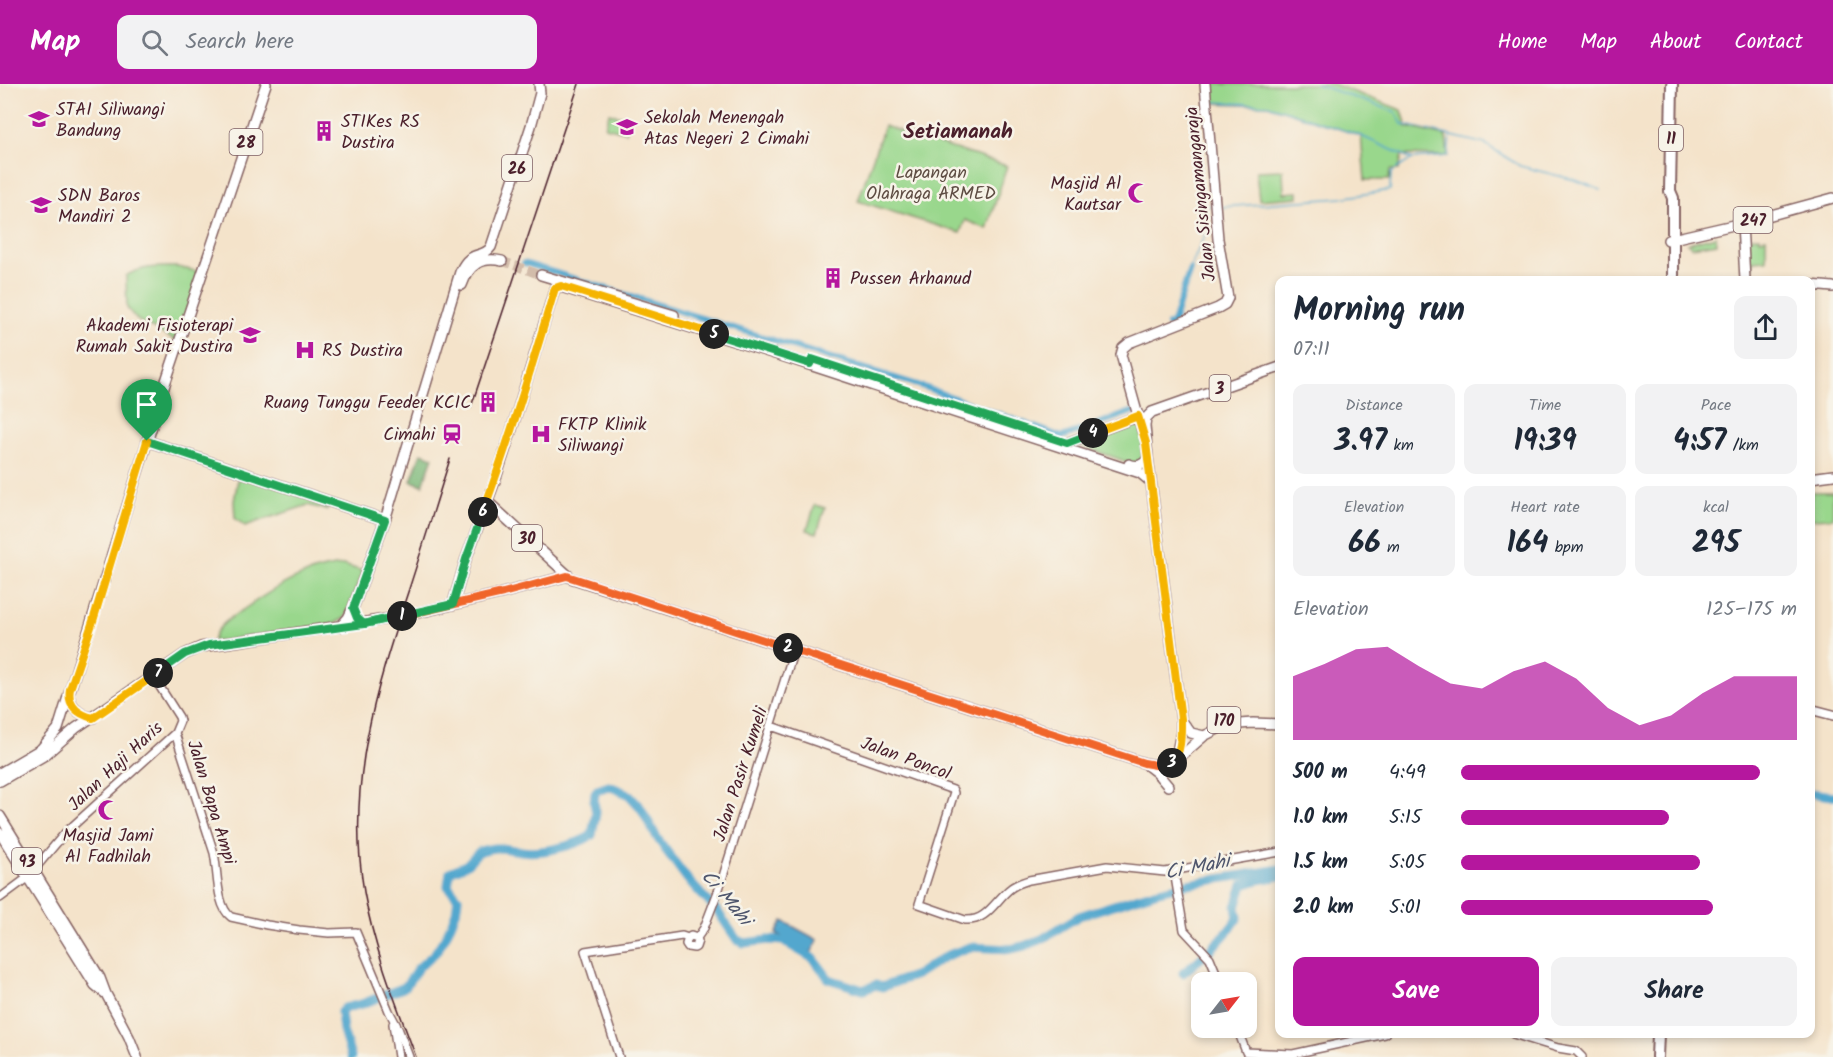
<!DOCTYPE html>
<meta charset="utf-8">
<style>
:root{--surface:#fff;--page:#f2f2f3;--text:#1f2937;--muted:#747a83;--accent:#b5179e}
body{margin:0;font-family:Kalam,sans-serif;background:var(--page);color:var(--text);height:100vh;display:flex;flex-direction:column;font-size:22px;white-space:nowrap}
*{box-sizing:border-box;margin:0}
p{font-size:20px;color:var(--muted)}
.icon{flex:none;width:33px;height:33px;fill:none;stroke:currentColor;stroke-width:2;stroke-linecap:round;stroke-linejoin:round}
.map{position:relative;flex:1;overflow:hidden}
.sheet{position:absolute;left:1275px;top:192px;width:540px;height:762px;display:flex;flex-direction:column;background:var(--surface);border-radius:12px;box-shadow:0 3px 9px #0003}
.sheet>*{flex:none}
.needle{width:39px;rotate:59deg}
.buttons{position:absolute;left:1191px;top:888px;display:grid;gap:12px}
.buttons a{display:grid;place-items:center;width:66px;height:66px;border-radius:12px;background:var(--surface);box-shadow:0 3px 9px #0003;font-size:30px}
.pin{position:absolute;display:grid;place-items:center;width:51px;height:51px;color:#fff;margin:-62px -26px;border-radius:50% 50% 50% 0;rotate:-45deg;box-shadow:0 0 6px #0007}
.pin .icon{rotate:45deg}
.km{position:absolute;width:30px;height:30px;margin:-15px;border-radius:50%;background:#222;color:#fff;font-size:16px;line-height:30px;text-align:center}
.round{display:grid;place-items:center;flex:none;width:63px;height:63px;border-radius:12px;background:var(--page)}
.summary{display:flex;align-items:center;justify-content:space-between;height:102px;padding:0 18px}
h1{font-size:33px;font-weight:700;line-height:45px}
.metrics{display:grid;grid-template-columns:repeat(3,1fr);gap:9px;height:102px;padding:6px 18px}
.metrics div{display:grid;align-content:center;border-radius:12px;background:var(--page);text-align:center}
.metrics b{font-size:30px;font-weight:700}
.metrics small{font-size:16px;font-weight:400}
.metrics p{font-size:16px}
.chart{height:168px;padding:12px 18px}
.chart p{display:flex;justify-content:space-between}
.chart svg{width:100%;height:108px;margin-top:6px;fill:var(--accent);opacity:.7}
.primary-button{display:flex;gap:12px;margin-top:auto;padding:12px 18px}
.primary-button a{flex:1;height:69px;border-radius:12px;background:var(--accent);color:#fff;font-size:24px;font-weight:700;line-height:69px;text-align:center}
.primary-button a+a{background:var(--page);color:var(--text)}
ul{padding:0 18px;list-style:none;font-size:20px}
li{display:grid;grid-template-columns:96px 72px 1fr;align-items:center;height:45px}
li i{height:15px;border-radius:8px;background:var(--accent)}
header{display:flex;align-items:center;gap:36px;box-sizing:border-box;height:84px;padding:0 30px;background:var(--accent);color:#fff}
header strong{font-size:28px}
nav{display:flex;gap:33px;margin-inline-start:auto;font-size:21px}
.search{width:420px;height:54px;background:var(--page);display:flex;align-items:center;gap:15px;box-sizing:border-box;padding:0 21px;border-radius:12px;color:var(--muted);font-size:22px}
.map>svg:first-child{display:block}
.green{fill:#99d78c;stroke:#727b5c;stroke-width:1.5}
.forest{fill:#7ab878;stroke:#626c52;stroke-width:1.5}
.water{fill:#53a7ce;stroke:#4e637c;stroke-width:1.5}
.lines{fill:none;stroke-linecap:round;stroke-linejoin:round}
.stream{stroke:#53a7ce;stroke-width:1.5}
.canal{stroke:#53a7ce;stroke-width:6}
.river{stroke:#53a7ce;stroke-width:9}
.major-tunnel{stroke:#d2bcaa;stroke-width:9;stroke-dasharray:9 4.5;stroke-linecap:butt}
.minor-casing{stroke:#866463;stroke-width:10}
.major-casing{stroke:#866463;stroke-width:12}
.highway-casing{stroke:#866463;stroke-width:14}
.minor{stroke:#fff;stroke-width:7}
.major{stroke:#fff;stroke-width:9}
.highway{stroke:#fff;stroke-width:10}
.rail{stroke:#4a1f2b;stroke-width:1.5}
.split-1-casing{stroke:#fff;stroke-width:12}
.split-2-casing{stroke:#fff;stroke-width:12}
.split-3-casing{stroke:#fff;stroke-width:12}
.split-4-casing{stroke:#fff;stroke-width:12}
.split-5-casing{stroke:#fff;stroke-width:12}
.split-6-casing{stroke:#fff;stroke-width:12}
.split-7-casing{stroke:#fff;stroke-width:12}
.split-8-casing{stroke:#fff;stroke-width:12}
.split-1{stroke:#22a559;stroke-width:8}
.split-2{stroke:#f0652b;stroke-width:8}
.split-3{stroke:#f0652b;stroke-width:8}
.split-4{stroke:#f5b400;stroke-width:8}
.split-5{stroke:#22a559;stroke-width:8}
.split-6{stroke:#f5b400;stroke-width:8}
.split-7{stroke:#22a559;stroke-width:8}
.split-8{stroke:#f5b400;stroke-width:8}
.labels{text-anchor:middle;stroke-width:5;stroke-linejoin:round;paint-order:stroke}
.shield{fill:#f7f3e8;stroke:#7e5f64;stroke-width:1.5}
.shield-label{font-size:16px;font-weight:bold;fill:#4a1f2b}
.poi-label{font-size:18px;fill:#4a1f2b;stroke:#f7f3e8;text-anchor:start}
.park-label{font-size:18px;fill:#5e4d43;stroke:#f7f3e8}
.street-label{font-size:18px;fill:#4a1f2b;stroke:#f7f3e8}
.water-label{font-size:20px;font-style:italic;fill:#4e556c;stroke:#f7f3e8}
.quarter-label{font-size:21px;font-weight:bold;fill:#4a1f2b;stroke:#f7f3e8}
</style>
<header>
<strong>Map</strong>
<div class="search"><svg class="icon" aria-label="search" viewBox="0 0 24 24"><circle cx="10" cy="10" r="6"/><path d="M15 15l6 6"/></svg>Search here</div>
<nav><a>Home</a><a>Map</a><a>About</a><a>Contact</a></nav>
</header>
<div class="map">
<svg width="1833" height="973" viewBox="0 0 1833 973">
<rect width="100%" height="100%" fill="#f7f3e8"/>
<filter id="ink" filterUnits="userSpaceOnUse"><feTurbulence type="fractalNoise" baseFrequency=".0167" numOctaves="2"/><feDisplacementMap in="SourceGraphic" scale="12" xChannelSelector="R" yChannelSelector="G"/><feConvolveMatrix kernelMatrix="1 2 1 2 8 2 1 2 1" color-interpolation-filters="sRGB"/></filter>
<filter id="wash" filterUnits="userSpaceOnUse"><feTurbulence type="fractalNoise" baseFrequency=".008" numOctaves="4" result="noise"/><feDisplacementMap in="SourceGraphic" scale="24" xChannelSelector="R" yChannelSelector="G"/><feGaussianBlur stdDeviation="1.35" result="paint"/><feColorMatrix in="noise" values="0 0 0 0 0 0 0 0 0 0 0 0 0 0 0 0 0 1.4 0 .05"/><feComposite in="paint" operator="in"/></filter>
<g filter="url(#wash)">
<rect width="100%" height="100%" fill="#f4e3ca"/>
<!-- green -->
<path class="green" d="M1210 0H1333L1402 26 1407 43 1446 52 1448 72 1402 71 1399 86H1390L1389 96H1365L1361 52 1268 21 1211 19Z
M609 29 630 34 626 48 605 43Z
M884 42 1007 82 987 145 965 136 960 149 858 117Z
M1283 86 1284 109 1298 108V113L1259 116 1256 87Z
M1716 152 1717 159 1691 163 1688 159Z
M1760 152V155L1766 154V176L1753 177 1752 184H1750V191H1748V153Z
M177 183 201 188 178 258 137 236 127 224 126 192C141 182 159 183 177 183Z
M1139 337 1142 349 1144 384 1076 360Z
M239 390 329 419 327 426 308 421 245 442 235 434 234 417Z
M1811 408H1833V434L1811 435Z
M815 421 825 424 817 449 807 446Z
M343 481 363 487 345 534 334 540 212 558C214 554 215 549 218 546 225 536 237 530 247 523 276 503 307 484 343 481Z"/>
<!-- forest -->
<path class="forest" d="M421 369 433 373 423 401 411 397Z"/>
<!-- water -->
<path class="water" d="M783 837 818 856 811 869 776 850Z"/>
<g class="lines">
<!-- stream -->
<path class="stream" d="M1315 0 1396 28 1402 40 1485 60 1520 82 1575 96 1601 106
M1211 18 1268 21 1361 52 1412 75 1448 72 1450 52
M1221 123 1341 114 1390 106 1391 89 1412 75
M1190 185 1206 148 1204 129 1206 121 1210 122"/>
<!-- canal -->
<path class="canal" d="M524 179 918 301 1062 353 1134 327
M1168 241 1172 240 1174 236 1190 185"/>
<!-- river -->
<path class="river" d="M1810 709 1833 712
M1183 889C1203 873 1223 856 1238 834L1236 823 1243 801 1258 796 1280 792
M351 973 343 947 341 928 345 924 362 920 405 903 418 884 435 869 446 852 456 828 458 814 448 802 450 788C455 785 463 783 467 780 476 772 475 767 489 765 500 762 509 766 521 767 540 770 576 762 592 751L596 729 594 718 595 709 597 706 609 702 628 710 641 724 656 752 665 765 688 796 718 828 737 856 744 859 769 856 783 857 814 875 829 895 863 906 876 901 882 903 916 891 946 872 970 863 1011 865 1024 862 1042 855 1079 832 1155 808 1188 800 1280 785"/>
</g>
</g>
<g filter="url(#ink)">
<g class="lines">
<!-- major-tunnel -->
<path class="major-tunnel" d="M502 177 541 191"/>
<!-- minor casing -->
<g class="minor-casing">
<path id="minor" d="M771 642 953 706 954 709 919 820 965 836C987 838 996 815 1011 804 1016 800 1023 798 1029 796L1107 782 1165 788 1280 768
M175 649 214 769C218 787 216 822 231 833L267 841 299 846 329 849 356 848 389 927 398 944 409 973
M32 785 38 781 65 749 175 649 180 637 179 633 153 592
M1174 787 1184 846 1210 874 1220 898
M0 814 27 794
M697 854 704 844 719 805 794 566
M393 940 398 973
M1237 944 1246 968 1293 970 1385 950
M1513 950 1558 964 1576 967 1582 973
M619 973 585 867 682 852 688 854 691 852 697 854 698 857 696 863 694 864 688 863 686 860 688 854"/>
</g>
<!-- major casing -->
<g class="major-casing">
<path id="major" d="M1742 139 1745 196
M1668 156 1742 139 1833 114
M541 191 674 231
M462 201C469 181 481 172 502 177
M1810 201 1833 203
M1142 346 1121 271 1123 264 1129 259 1218 224 1225 220 1228 214 1218 155 1205 0
M147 357 385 436
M1067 359 1139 332
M1129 380C1137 383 1143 382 1148 374
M1810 394 1833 391
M487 417 571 494 1144 679 1161 682 1173 679 1204 652 1226 641 1253 639 1280 640
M453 520 466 475 495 397 511 348 555 204 558 202 785 273 1140 389 1151 398
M340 543 348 534 353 524 385 436 460 188C471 164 482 176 491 163L531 42 540 9 539 0
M69 612C72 625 80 631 93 634
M1810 625 1833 631
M1182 637 1191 649 1204 652
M1176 674 1181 648V635L1148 374 1145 342 1146 334 1152 328 1280 283
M1148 682 1157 689 1168 702
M0 689 41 665 58 645 166 297 266 0
M0 697 45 671 76 644 185 570 201 563 400 533 503 509 567 492
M0 732 100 894 106 910 129 953 137 973
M0 749 95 901 106 910"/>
</g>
<!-- highway casing -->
<g class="highway-casing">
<path id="highway" d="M1672 0 1670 107 1673 114V196
M1657 973 1658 950"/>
</g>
<!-- minor -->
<use href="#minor" class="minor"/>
<!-- major -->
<use href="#major" class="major"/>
<!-- highway -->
<use href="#highway" class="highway"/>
<!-- rail -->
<path class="rail" d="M471 323 579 0
M416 973C396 919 374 865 364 808 346 700 375 607 409 505 423 462 436 419 450 375"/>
</g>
</g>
<g class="lines" filter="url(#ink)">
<!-- split-1 casing -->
<g class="split-1-casing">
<path id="split-1" d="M147 357 385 436 353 524 357 534 364 540 402 532"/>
</g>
<!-- split-2 casing -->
<g class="split-2-casing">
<path id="split-2" d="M402 532 503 509 567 492 788 564"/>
</g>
<!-- split-3 casing -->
<g class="split-3-casing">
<path id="split-3" d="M788 564 1144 679 1161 682 1172 679"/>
</g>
<!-- split-4 casing -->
<g class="split-4-casing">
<path id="split-4" d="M1093 349 1138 332 1146 359 1181 635C1181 649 1182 669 1172 679"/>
</g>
<!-- split-5 casing -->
<g class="split-5-casing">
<path id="split-5" d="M714 250 810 280 812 275 1067 359 1093 349"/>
</g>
<!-- split-6 casing -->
<g class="split-6-casing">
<path id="split-6" d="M483 428C510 354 533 279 555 204L561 202 714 250"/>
</g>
<!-- split-7 casing -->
<g class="split-7-casing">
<path id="split-7" d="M158 589 185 570 209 561 364 540 453 520 466 475 483 428"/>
</g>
<!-- split-8 casing -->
<g class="split-8-casing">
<path id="split-8" d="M147 357 93 537 70 605C67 621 77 630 93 634L158 589"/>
</g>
<!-- split-1 -->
<use href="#split-1" class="split-1"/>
<!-- split-2 -->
<use href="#split-2" class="split-2"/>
<!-- split-3 -->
<use href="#split-3" class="split-3"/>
<!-- split-4 -->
<use href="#split-4" class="split-4"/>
<!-- split-5 -->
<use href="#split-5" class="split-5"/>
<!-- split-6 -->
<use href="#split-6" class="split-6"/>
<!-- split-7 -->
<use href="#split-7" class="split-7"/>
<!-- split-8 -->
<use href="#split-8" class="split-8"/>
</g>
<!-- icons -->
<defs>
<g id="university-bare" transform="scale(1.62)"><path d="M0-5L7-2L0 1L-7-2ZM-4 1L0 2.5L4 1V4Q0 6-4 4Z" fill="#b5179e" stroke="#f7f3e8" stroke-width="2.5" paint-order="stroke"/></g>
<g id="school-bare" transform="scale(1.62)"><path d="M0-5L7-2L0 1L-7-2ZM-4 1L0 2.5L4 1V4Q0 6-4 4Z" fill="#b5179e" stroke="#f7f3e8" stroke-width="2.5" paint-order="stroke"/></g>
<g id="building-bare" transform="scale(1.62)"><path d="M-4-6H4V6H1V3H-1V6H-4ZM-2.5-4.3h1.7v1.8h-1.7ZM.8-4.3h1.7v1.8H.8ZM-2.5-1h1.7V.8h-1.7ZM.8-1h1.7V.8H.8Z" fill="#b5179e" stroke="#f7f3e8" stroke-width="2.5" paint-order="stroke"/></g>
<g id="mosque-bare" transform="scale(1.62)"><path d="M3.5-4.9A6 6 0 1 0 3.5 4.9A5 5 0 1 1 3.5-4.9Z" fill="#b5179e" stroke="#f7f3e8" stroke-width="2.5" paint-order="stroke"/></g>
<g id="hospital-bare" transform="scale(1.62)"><path d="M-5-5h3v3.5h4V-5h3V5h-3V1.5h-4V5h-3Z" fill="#b5179e" stroke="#f7f3e8" stroke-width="2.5" paint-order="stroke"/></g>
<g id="station-bare" transform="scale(1.62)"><path d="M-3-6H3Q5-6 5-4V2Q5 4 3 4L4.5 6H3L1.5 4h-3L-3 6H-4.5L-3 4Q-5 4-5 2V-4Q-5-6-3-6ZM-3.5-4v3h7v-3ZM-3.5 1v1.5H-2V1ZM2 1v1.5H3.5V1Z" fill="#b5179e" stroke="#f7f3e8" stroke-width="2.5" paint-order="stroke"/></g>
</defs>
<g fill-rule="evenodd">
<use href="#university-bare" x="39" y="35"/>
<use href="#school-bare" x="627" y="43"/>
<use href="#building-bare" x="324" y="47"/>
<use href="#mosque-bare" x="1138" y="109"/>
<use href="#school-bare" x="41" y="121"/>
<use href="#building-bare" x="833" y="194"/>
<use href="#university-bare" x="250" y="251"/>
<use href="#hospital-bare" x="305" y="266"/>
<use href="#building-bare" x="488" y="318"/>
<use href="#station-bare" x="452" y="350"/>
<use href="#hospital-bare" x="541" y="350"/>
<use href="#mosque-bare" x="108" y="726"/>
</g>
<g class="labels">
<!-- shield labels -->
<g class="shield">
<rect x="1659" y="41" width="24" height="26" rx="4.5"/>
<rect x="229.5" y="45" width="33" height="26" rx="4.5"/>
<rect x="502" y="71" width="30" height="26" rx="4.5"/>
<rect x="1733.5" y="123" width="39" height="26" rx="4.5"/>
<rect x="1209.5" y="291" width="21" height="26" rx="4.5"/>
<rect x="512" y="441" width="30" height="26" rx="4.5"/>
<rect x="1207.5" y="623" width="33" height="26" rx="4.5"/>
<rect x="12" y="764" width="30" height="26" rx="4.5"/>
</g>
<g class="shield-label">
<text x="1671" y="60">11</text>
<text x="246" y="64">28</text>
<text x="517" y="90">26</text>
<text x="1753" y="142">247</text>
<text x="1220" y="310">3</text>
<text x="527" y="460">30</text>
<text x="1224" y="642">170</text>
<text x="27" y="783">93</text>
</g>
<!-- poi labels -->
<g class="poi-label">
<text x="56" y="31">STAI Siliwangi<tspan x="56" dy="21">Bandung</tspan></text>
<text x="644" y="39">Sekolah Menengah<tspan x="644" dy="21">Atas Negeri 2 Cimahi</tspan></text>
<text x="341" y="43">STIKes RS<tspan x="341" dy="21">Dustira</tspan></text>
<text x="1121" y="105" text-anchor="end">Masjid Al<tspan x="1121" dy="21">Kautsar</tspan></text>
<text x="58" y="117">SDN Baros<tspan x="58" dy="21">Mandiri 2</tspan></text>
<text x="850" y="200">Pussen Arhanud</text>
<text x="233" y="247" text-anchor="end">Akademi Fisioterapi<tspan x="233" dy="21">Rumah Sakit Dustira</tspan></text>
<text x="322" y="272">RS Dustira</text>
<text x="471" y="324" text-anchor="end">Ruang Tunggu Feeder KCIC</text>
<text x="558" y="346">FKTP Klinik<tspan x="558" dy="21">Siliwangi</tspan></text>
<text x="435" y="356" text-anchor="end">Cimahi</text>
<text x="108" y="757" text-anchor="middle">Masjid Jami<tspan x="108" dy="21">Al Fadhilah</tspan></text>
</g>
<!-- park labels -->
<g class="park-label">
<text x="931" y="94">Lapangan<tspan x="931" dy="21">Olahraga ARMED</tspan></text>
</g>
<!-- street labels -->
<g class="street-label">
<text transform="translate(1200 110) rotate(-96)" y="6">Jalan Sisingamangaraja</text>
<text transform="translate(906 674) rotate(20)" y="6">Jalan Poncol</text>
<text transform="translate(115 682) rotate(-43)" y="6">Jalan Haji Haris</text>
<text transform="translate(740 690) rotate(-72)" y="6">Jalan Pasir Kumeli</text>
<text transform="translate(212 718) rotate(73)" y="6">Jalan Bapa Ampi</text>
</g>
<!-- water labels -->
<g class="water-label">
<text transform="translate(1197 782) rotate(-11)" y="7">Ci Mahi</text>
<text transform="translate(727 813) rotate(50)" y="7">Ci Mahi</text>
</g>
<!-- quarter labels -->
<g class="quarter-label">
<text x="958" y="54">Setiamanah</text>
</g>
</g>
</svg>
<div class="buttons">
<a><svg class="needle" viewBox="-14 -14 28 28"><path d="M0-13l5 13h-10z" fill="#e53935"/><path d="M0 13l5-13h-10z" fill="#747a83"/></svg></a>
</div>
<div class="pin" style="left:147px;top:357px;background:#1e9e55"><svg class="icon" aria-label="arrive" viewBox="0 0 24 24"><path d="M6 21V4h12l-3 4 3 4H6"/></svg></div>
<b class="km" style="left:402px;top:532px">1</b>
<b class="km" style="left:788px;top:564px">2</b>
<b class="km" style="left:1172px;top:679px">3</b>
<b class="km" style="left:1093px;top:349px">4</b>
<b class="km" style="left:714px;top:250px">5</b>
<b class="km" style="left:483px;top:428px">6</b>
<b class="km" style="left:158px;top:589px">7</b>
<section class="sheet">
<div class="summary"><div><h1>Morning run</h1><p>07:11</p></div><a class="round"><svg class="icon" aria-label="share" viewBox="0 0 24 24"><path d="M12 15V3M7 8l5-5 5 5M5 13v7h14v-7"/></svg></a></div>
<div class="metrics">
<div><p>Distance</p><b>3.97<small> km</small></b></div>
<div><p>Time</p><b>19:39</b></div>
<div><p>Pace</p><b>4:57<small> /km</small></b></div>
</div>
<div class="metrics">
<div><p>Elevation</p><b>66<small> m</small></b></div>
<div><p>Heart rate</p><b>164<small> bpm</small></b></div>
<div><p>kcal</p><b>295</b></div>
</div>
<div class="chart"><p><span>Elevation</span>125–175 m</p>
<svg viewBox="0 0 160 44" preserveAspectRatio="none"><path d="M0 44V18L10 13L20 7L30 6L40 14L50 21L60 23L70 16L80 12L90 19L100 31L110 38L120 34L130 25L140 18L150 18L160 18V44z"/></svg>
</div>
<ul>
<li><b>500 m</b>4:49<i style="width:89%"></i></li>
<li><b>1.0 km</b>5:15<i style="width:62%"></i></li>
<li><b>1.5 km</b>5:05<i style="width:71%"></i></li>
<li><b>2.0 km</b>5:01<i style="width:75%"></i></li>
</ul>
<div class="primary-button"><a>Save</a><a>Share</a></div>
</section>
</div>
